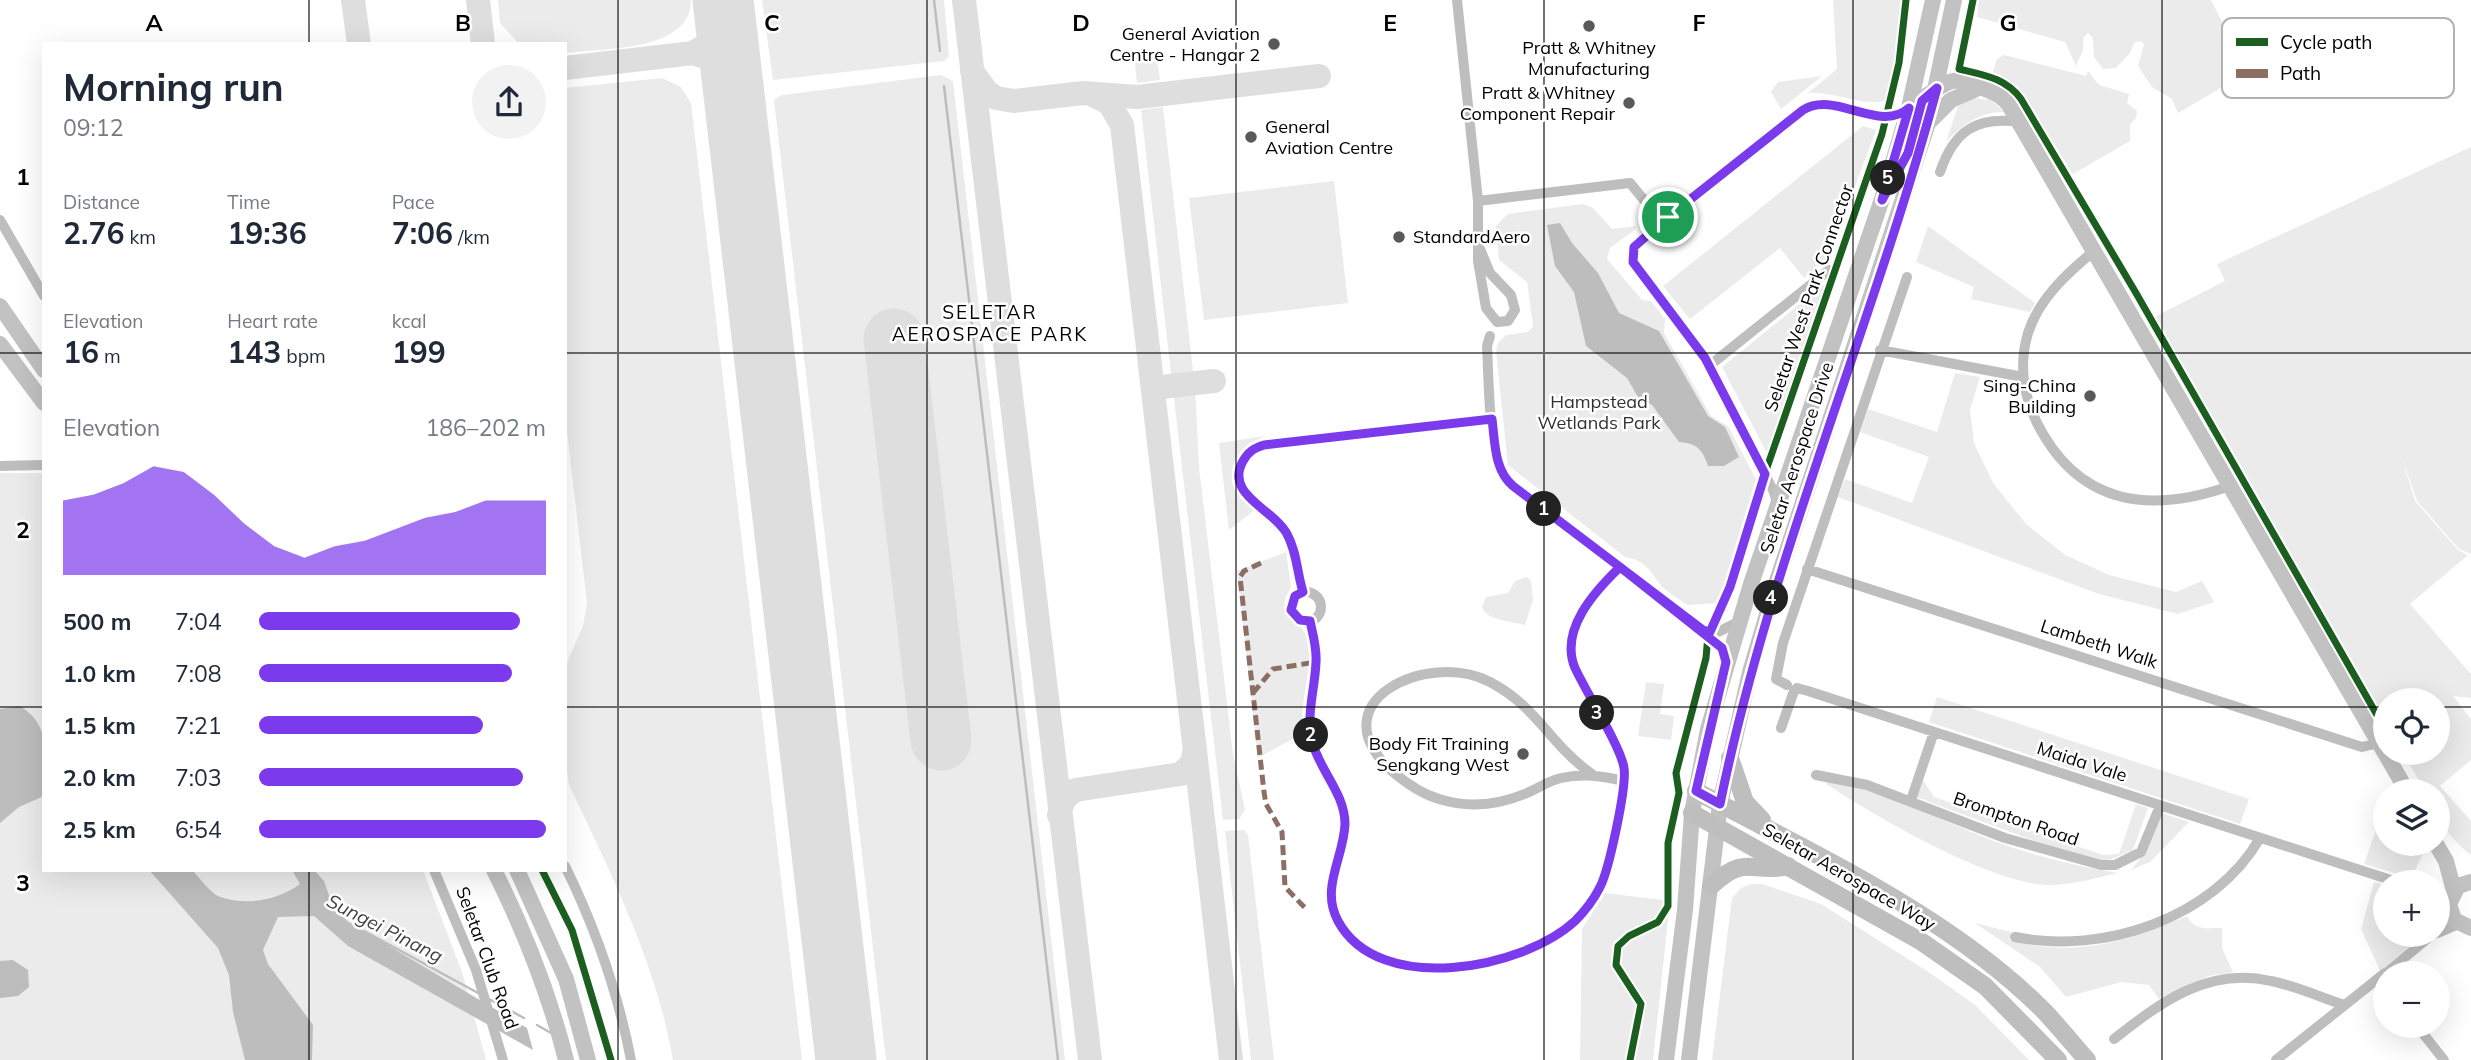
<!DOCTYPE html>
<meta charset="utf-8">
<style>
:root{--surface:#fff;--page:#f2f2f3;--text:#1f2937;--muted:#747a83;--accent:#7c3aed}
body{margin:0;font-family:Mulish,sans-serif;background:var(--page);color:var(--text);height:100vh;display:flex;flex-direction:column;font-size:26px;white-space:nowrap}
*{box-sizing:border-box;margin:0}
p{font-size:23px;color:var(--muted)}
.icon{flex:none;width:38px;height:38px;fill:none;stroke:currentColor;stroke-width:2;stroke-linecap:round;stroke-linejoin:round}
.map{position:relative;flex:1;overflow:hidden}
.sheet{position:absolute;left:42px;top:42px;width:525px;height:830px;display:flex;flex-direction:column;background:var(--surface);border-radius:0px;box-shadow:0 7px 28px #0002}
.sheet>*{flex:none}
.buttons{position:absolute;left:2373px;top:688px;display:grid;gap:14px}
.buttons a{display:grid;place-items:center;width:77px;height:77px;border-radius:50%;background:var(--surface);box-shadow:0 7px 28px #0002;font-size:35px}
.pin{position:absolute;display:grid;place-items:center;width:60px;height:60px;color:#fff;margin:-30px;border:4px solid #fff;border-radius:50%;box-shadow:0 2px 7px #0007}
.km{position:absolute;width:35px;height:35px;margin:-18px;border-radius:50%;background:#222;color:#fff;font-size:19px;line-height:35px;text-align:center}
.round{display:grid;place-items:center;flex:none;width:74px;height:74px;border-radius:37px;background:var(--page)}
.overview{display:flex;align-items:center;justify-content:space-between;height:119px;padding:0 21px}
h1{font-size:38px;font-weight:700;line-height:52px}
.metrics{display:grid;grid-template-columns:repeat(3,1fr);gap:10px;height:119px;padding:7px 21px}
.metrics div{display:grid;align-content:center}
.metrics b{font-size:30px;font-weight:700}
.metrics small{font-size:19px;font-weight:400}
.metrics p{font-size:19px}
.chart{height:196px;padding:14px 21px}
.chart p{display:flex;justify-content:space-between}
.chart svg{width:100%;height:126px;margin-top:7px;fill:var(--accent);opacity:.7}
ul{padding:0 21px;list-style:none;font-size:23px}
li{display:grid;grid-template-columns:112px 84px 1fr;align-items:center;height:52px}
li i{height:18px;border-radius:9px;background:var(--accent)}
.map>svg:first-child{display:block}
.green{fill:#ebebeb}
.water{fill:#bdbdbd}
.lines{fill:none;stroke-linecap:round;stroke-linejoin:round}
.stream{stroke:#bdbdbd;stroke-width:2.5}
.taxiway{stroke:#dedede;stroke-width:24}
.runway{stroke:#dedede;stroke-width:61}
.street{stroke:#bebebe;stroke-width:10}
.secondary{stroke:#c2c2c2;stroke-width:16}
.primary{stroke:#bebebe;stroke-width:18}
.quiet{stroke:#8d6e63;stroke-width:5;stroke-dasharray:10 5;stroke-linecap:butt}
.cycleway-casing{stroke:#fff;stroke-width:11}
.cycleway{stroke:#1b5e20;stroke-width:7}
.route-casing{stroke:#fff;stroke-width:14}
.route{stroke:#7c3aed;stroke-width:9}
.grid{fill:none;stroke:#000;stroke-width:2;stroke-opacity:0.55}
.poi-dot{fill:#595959;stroke:#fff;stroke-width:2.5}
.labels{text-anchor:middle;stroke-width:5;stroke-linejoin:round;paint-order:stroke}
.poi-label{font-size:18px;fill:#000;stroke:#fff;text-anchor:end}
.street-label{font-size:18px;fill:#000;stroke:#fff}
.park-label{font-size:18px;fill:#313131;stroke:#fff}
.neighbourhood-label{font-size:19px;letter-spacing:2px;fill:#000;stroke:#fff}
.water-label{font-size:19px;font-style:italic;fill:#424242;stroke:#fff}
.key{fill:#fff;stroke:#b2b2b2;stroke-width:2}
.key-label{font-size:19px;fill:#000}
.grid-label{font-size:23px;text-anchor:middle;font-weight:bold;fill:#000;stroke:#fff;stroke-width:5;stroke-linejoin:round;paint-order:stroke}
</style>
<div class="map">
<svg width="2471" height="1060" viewBox="0 0 2471 1060">
<rect width="100%" height="100%" fill="#fff"/>
<!-- green -->
<path class="green" d="M498 0H691C691 52 603 48 565 53V44H519L500 23Z
M762 0H944L949 57 944 61 773 80Z
M1833 0H1904L1899 49 1888 100C1864 108 1833 90 1808 93L1837 69Z
M1979 0H2211L2248 72 2178 113 2172 99 2152 87 2138 66 2144 44 2140 41 2134 43 2130 53 2116 68 2103 69 2094 57 2093 38 2088 33 2083 38V50L2076 66 2065 42 1977 17Z
M1143 52 1157 60 1160 80 1137 83 1134 53Z
M2004 55 2086 76 2088 71 2099 85 2129 94 2127 103 2137 111 2136 118 2130 124V141L2073 174 2022 93 2012 83 1992 75 1997 59Z
M941 75 953 81 1065 1060H886L774 100 782 95Z
M1822 76 1781 109 1771 92 1778 82Z
M662 78 681 87 691 103 802 1060H673C656 963 611 873 569 785L567 771 565 667 583 626 587 603 565 414V88Z
M1973 98 1991 100 2004 112C1981 111 1962 125 1946 142L1959 103Z
M1163 107 1194 379 1172 382 1141 110Z
M1863 126 1876 130 1828 259 1804 278 1780 248 1690 319 1663 286Z
M2471 147V554L2459 549 2417 501 2402 458 2415 501 2458 550 2468 555 2410 604 2471 674V698L2453 696 2471 719V760L2440 786 2471 821V855C2447 836 2438 822 2438 791H2425L2403 753 2438 752V700H2385V722L2154 317 2225 281 2217 264Z
M1334 181 1348 303 1204 320 1189 198Z
M1583 204 1593 208 1612 229 1636 226V229L1610 248 1607 259 1642 300 1651 301 1665 319 1664 333 1711 416 1728 426 1758 483 1744 518 1720 603 1687 605C1679 598 1666 592 1660 584 1649 570 1645 560 1625 557L1508 465 1496 352 1498 343 1506 335 1528 332 1533 326 1527 282 1499 260 1496 226 1508 214Z
M1928 226 2035 303 2030 312 1971 299 1974 287 1916 262Z
M1832 278 1768 455 1722 367Z
M1955 373 1980 377 1970 410 1974 443 1993 483 2026 524 2065 555 2109 575 2176 592 2202 581 2214 602 2178 614 2099 594 1838 497 1845 479 1912 503 1929 457 1860 432 1868 409 1937 432Z
M1195 387 1199 467 1233 754 1245 810 1239 819 1223 820 1173 390Z
M1266 436C1231 448 1216 491 1256 509L1229 530 1219 443Z
M0 473H44V870H423L462 972 486 1060H0Z
M1286 552 1291 587 1285 599 1284 611C1289 621 1298 621 1303 630 1319 655 1297 703 1303 733L1258 758 1237 571Z
M1527 577 1531 581 1533 600 1525 625C1511 621 1487 621 1482 607L1486 597 1508 593 1515 581Z
M1646 682 1664 684 1660 714 1674 716 1671 740 1638 736Z
M1937 697 2249 799 2240 824 1929 722Z
M1828 780C1881 791 1929 815 1979 835 2025 854 2070 865 2118 873 2095 878 2073 885 2049 885 1991 884 1875 816 1826 784Z
M1923 780 1934 797 2103 855 2119 854 2136 804 2148 808 2133 850 2104 862 2043 844 1916 797Z
M2385 804V844H2428L2411 878 2364 864Z
M2162 813 2189 822 2150 862 2131 870 2144 854Z
M1244 830 1248 835 1274 1060H1251L1225 831Z
M2374 882 2385 885V934L2423 935 2380 971 2361 929Z
M1752 884H1762L1821 904 1927 971 1975 1005 2029 1060H1712L1732 898 1741 888Z
M1605 893 1670 901 1653 1060H1580L1582 929Z
M2187 916C2195 931 2206 928 2222 928V948L2233 972 2209 976 2159 999 2149 985 2121 982 2066 997 2040 967 1975 923 2011 932 2009 940C2073 958 2129 942 2187 916Z"/>
<!-- water -->
<path class="water" d="M1560 223 1572 243 1598 273 1619 313 1659 331 1708 416 1725 427 1739 457 1724 466H1708C1703 450 1697 443 1679 442L1652 405 1638 397 1627 378 1586 346 1574 292 1555 266 1547 225Z
M20 706C54 727 44 760 44 796L19 807 0 823V709Z
M149 870H192C199 877 210 893 220 897 247 906 278 900 300 884L292 870H314L324 881 331 901 347 921 527 1028 533 1050 348 946 314 916 278 917 263 950 268 964 313 1025 312 1060H245L233 1012 229 975 218 948Z
M13 960 28 970 29 987 18 996 0 998V961Z"/>
<g class="lines">
<!-- stream -->
<path class="stream" d="M934 0 940 51
M944 86 1058 1060
M364 931 478 993
M487 998 524 1018
M537 1025 551 1033"/>
<!-- taxiway -->
<path class="taxiway" d="M353 0 359 44
M478 0 483 44
M964 0 1090 1060
M693 53 716 61 732 79
M565 68 693 53 714 40 724 16
M972 71 987 92 996 98 1014 101 1083 93 1137 97 1319 76
M1091 94 1109 103 1122 125 1231 1060
M1153 388 1214 381
M1059 815 1064 799 1075 790 1181 774 1192 763 1195 749"/>
<!-- runway -->
<path class="runway" d="M723 0 846 1060
M894 339 941 740"/>
<!-- street -->
<path class="street" d="M1457 0 1478 201V261L1486 308 1497 322 1508 321 1515 310 1511 295 1490 273 1480 249
M1940 172C1954 131 1976 116 2020 122
M1478 201 1630 183 1649 206
M0 220 44 296
M2094 251C2067 273 2039 299 2028 333 2019 363 2023 393 2036 421 2077 504 2147 515 2230 486
M1490 336 1487 346C1489 379 1488 454 1506 480L1704 630 1722 648 1726 662
M1880 350 2023 377
M1709 366 1829 270
M0 466 44 465
M1777 504 1774 492 1705 358 1636 268 1632 253 1643 237 1812 104C1841 100 1884 130 1909 108
M1807 569 2362 747 2379 743
M1303 592C1297 573 1297 551 1287 533 1270 503 1209 489 1254 448L1320 437 1492 419
M1291 607a15 15 0 1 1 30 0a15 15 0 1 1-30 0Z
M1309 621C1313 635 1317 648 1316 662 1315 689 1306 714 1312 741 1319 770 1345 793 1345 824 1344 857 1320 888 1338 921 1378 997 1523 969 1575 921 1585 911 1594 899 1600 887 1609 870 1627 786 1624 768 1621 748 1586 691 1575 669 1559 630 1595 591 1620 567
M1704 630 1718 632 1740 621
M1787 685 1776 679 1783 643 1907 277
M1781 728 1794 691 1797 688 1808 691 2397 882
M1592 774C1550 745 1538 707 1490 682 1427 649 1315 703 1393 772 1406 783 1422 794 1439 799 1468 808 1499 805 1527 793 1539 788 1548 781 1561 778 1583 773 1602 776 1624 781
M1816 775 1867 785 2005 838 2101 865H2115L2141 852 2160 806
M1911 800 1934 732
M565 866C595 927 618 993 631 1060
M434 870 476 970 503 1060
M2438 900 2449 908
M2438 933 2459 924
M2015 937C2104 955 2214 918 2260 838
M2386 973 2433 934
M2417 1026 2444 1060
M2114 1039C2160 1003 2208 966 2271 981 2296 986 2320 997 2344 1005
M2276 1060 2385 973"/>
<!-- secondary -->
<path class="secondary" d="M1929 122 1951 100 1981 87
M1915 128 1926 96C1949 80 1956 75 1981 87 1993 93 2001 94 2009 105L2407 791
M0 306 44 370
M0 344 44 403
M2436 844 2446 861 2454 891
M494 870C525 932 549 993 566 1060
M517 870 566 979 588 1060
M2471 882 2458 886 2449 904 2454 920 2471 928
M1666 1060 1685 910 1692 813 1708 729 1751 584 1882 199 1909 108 1933 0
M1689 1060 1720 804 1750 672 1776 584 1928 123 1954 0"/>
<!-- primary -->
<path class="primary" d="M1730 758 1745 802 1762 820
M1696 791C1813 854 1950 916 2045 1012 2059 1027 2073 1044 2087 1060
M1692 813 1922 942 1985 986 2058 1060
M1711 886C1747 852 1752 875 1788 866"/>
<!-- quiet -->
<path class="quiet" d="M1261 563 1244 571 1240 577 1264 792 1266 804 1282 832 1285 887 1308 911
M1253 693 1273 669 1316 662"/>
<!-- cycleway casing -->
<g class="cycleway-casing">
<path id="cycleway" d="M1973 0 1959 69C1984 75 2006 78 2021 99L2136 293 2385 729
M542 870 572 930 611 1060
M1630 1060 1641 1004 1616 965 1618 946 1629 936 1658 922 1668 906V843L1679 793 1676 773 1706 658 1708 635 1730 587 1751 514 1882 134 1899 63 1906 0"/>
</g>
<!-- cycleway -->
<use href="#cycleway" class="cycleway"/>
</g>
<g class="lines">
<!-- route casing -->
<g class="route-casing">
<path id="route" d="M1668 217 1634 247 1633 262 1705 358 1765 474 1730 587 1710 632 1703 630 1513 486C1494 470 1495 442 1492 419L1264 445C1254 448 1248 452 1243 461 1224 495 1274 509 1287 534 1297 552 1297 573 1303 592L1295 596 1291 610 1300 620 1310 621C1313 635 1317 648 1316 662 1315 689 1306 714 1312 741 1319 770 1345 793 1345 824 1344 857 1320 888 1338 921 1379 997 1523 969 1575 921 1585 911 1594 899 1600 887 1609 870 1627 786 1624 768 1621 747 1586 692 1575 668 1559 630 1595 591 1620 567L1722 648 1726 662 1696 791 1720 804C1770 559 1872 329 1937 88L1922 101 1908 153 1882 200 1909 108C1880 134 1835 90 1803 110L1668 217"/>
</g>
<!-- route -->
<use href="#route" class="route"/>
</g>
<!-- grid -->
<path class="grid" d="M309 0V44M618 0V1060M927 0V1060M1236 0V1060M1544 0V1060M1853 0V1060M2162 0V1060M0 353H44M565 353H2471M0 707H44M565 707H2385M2438 707H2471M309 870V1060"/>
<!-- markers -->
<g class="poi-dot">
<circle cx="1589" cy="26" r="7"/>
<circle cx="1274" cy="44" r="7"/>
<circle cx="1629" cy="103" r="7"/>
<circle cx="1251" cy="137" r="7"/>
<circle cx="1399" cy="237" r="7"/>
<circle cx="2090" cy="396" r="7"/>
<circle cx="1523" cy="754" r="7"/>
</g>
<g class="labels">
<!-- poi labels -->
<g class="poi-label">
<text x="1260" y="40">General Aviation<tspan x="1260" dy="21">Centre - Hangar 2</tspan></text>
<text x="1589" y="54" text-anchor="middle">Pratt &amp; Whitney<tspan x="1589" dy="21">Manufacturing</tspan></text>
<text x="1615" y="99">Pratt &amp; Whitney<tspan x="1615" dy="21">Component Repair</tspan></text>
<text x="1265" y="133" text-anchor="start">General<tspan x="1265" dy="21">Aviation Centre</tspan></text>
<text x="1413" y="243" text-anchor="start">StandardAero</text>
<text x="2076" y="392">Sing-China<tspan x="2076" dy="21">Building</tspan></text>
<text x="1509" y="750">Body Fit Training<tspan x="1509" dy="21">Sengkang West</tspan></text>
</g>
<!-- street labels -->
<g class="street-label">
<text transform="translate(1809 298) rotate(-71)" y="6">Seletar West Park Connector</text>
<text transform="translate(1797 458) rotate(-72)" y="6">Seletar Aerospace Drive</text>
<text transform="translate(2099 644) rotate(18)" y="6">Lambeth Walk</text>
<text transform="translate(2082 762) rotate(18)" y="6">Maida Vale</text>
<text transform="translate(2016 819) rotate(19)" y="6">Brompton Road</text>
<text transform="translate(1849 877) rotate(30)" y="6">Seletar Aerospace Way</text>
<text transform="translate(487 958) rotate(70)" y="6">Seletar Club Road</text>
</g>
<!-- park labels -->
<g class="park-label">
<text x="1599" y="408">Hampstead<tspan x="1599" dy="21">Wetlands Park</tspan></text>
</g>
<!-- neighbourhood labels -->
<g class="neighbourhood-label">
<text x="990" y="319">SELETAR<tspan x="990" dy="22">AEROSPACE PARK</tspan></text>
</g>
<!-- water labels -->
<g class="water-label">
<text transform="translate(385 928) rotate(27)" y="7">Sungei Pinang</text>
</g>
</g>
<!-- legend -->
<rect x="2222" y="18" width="232" height="80" rx="10" class="key"/>
<rect x="2236" y="38" width="32" height="8" fill="#1b5e20"/>
<rect x="2236" y="69" width="32" height="9" fill="#8d6e63"/>
<g class="key-label">
<text x="2280" y="49">Cycle path</text>
<text x="2280" y="80">Path</text>
</g>
<g class="grid-label">
<text x="154" y="31">A</text>
<text x="463" y="31">B</text>
<text x="772" y="31">C</text>
<text x="1081" y="31">D</text>
<text x="1390" y="31">E</text>
<text x="1699" y="31">F</text>
<text x="2008" y="31">G</text>
<text x="23" y="185">1</text>
<text x="23" y="538">2</text>
<text x="23" y="891">3</text>
</g>
</svg>
<div class="buttons">
<a><svg class="icon" aria-label="locate" viewBox="0 0 24 24"><circle cx="12" cy="12" r="6"/><path d="M12 2v4M12 18v4M2 12h4M18 12h4"/></svg></a>
<a><svg class="icon" aria-label="layers" viewBox="0 0 24 24"><path d="M12 4l9 5-9 5-9-5zM3 14l9 5 9-5"/></svg></a>
<a>+</a>
<a>−</a>
</div>
<div class="pin" style="left:1668px;top:217px;background:#1e9e55"><svg class="icon" aria-label="arrive" viewBox="0 0 24 24"><path d="M6 21V4h12l-3 4 3 4H6"/></svg></div>
<b class="km" style="left:1544px;top:509px">1</b>
<b class="km" style="left:1311px;top:735px">2</b>
<b class="km" style="left:1597px;top:713px">3</b>
<b class="km" style="left:1771px;top:598px">4</b>
<b class="km" style="left:1888px;top:178px">5</b>
<section class="sheet">
<div class="overview"><div><h1>Morning run</h1><p>09:12</p></div><a class="round"><svg class="icon" aria-label="share" viewBox="0 0 24 24"><path d="M12 15V3M7 8l5-5 5 5M5 13v7h14v-7"/></svg></a></div>
<div class="metrics">
<div><p>Distance</p><b>2.76<small> km</small></b></div>
<div><p>Time</p><b>19:36</b></div>
<div><p>Pace</p><b>7:06<small> /km</small></b></div>
</div>
<div class="metrics">
<div><p>Elevation</p><b>16<small> m</small></b></div>
<div><p>Heart rate</p><b>143<small> bpm</small></b></div>
<div><p>kcal</p><b>199</b></div>
</div>
<div class="chart"><p><span>Elevation</span>186–202 m</p>
<svg viewBox="0 0 160 44" preserveAspectRatio="none"><path d="M0 44V18L10 16L20 12L30 6L40 8L50 16L60 26L70 34L80 38L90 34L100 32L110 28L120 24L130 22L140 18L150 18L160 18V44z"/></svg>
</div>
<ul>
<li><b>500 m</b>7:04<i style="width:91%"></i></li>
<li><b>1.0 km</b>7:08<i style="width:88%"></i></li>
<li><b>1.5 km</b>7:21<i style="width:78%"></i></li>
<li><b>2.0 km</b>7:03<i style="width:92%"></i></li>
<li><b>2.5 km</b>6:54<i style="width:100%"></i></li>
</ul>
</section>
</div>
